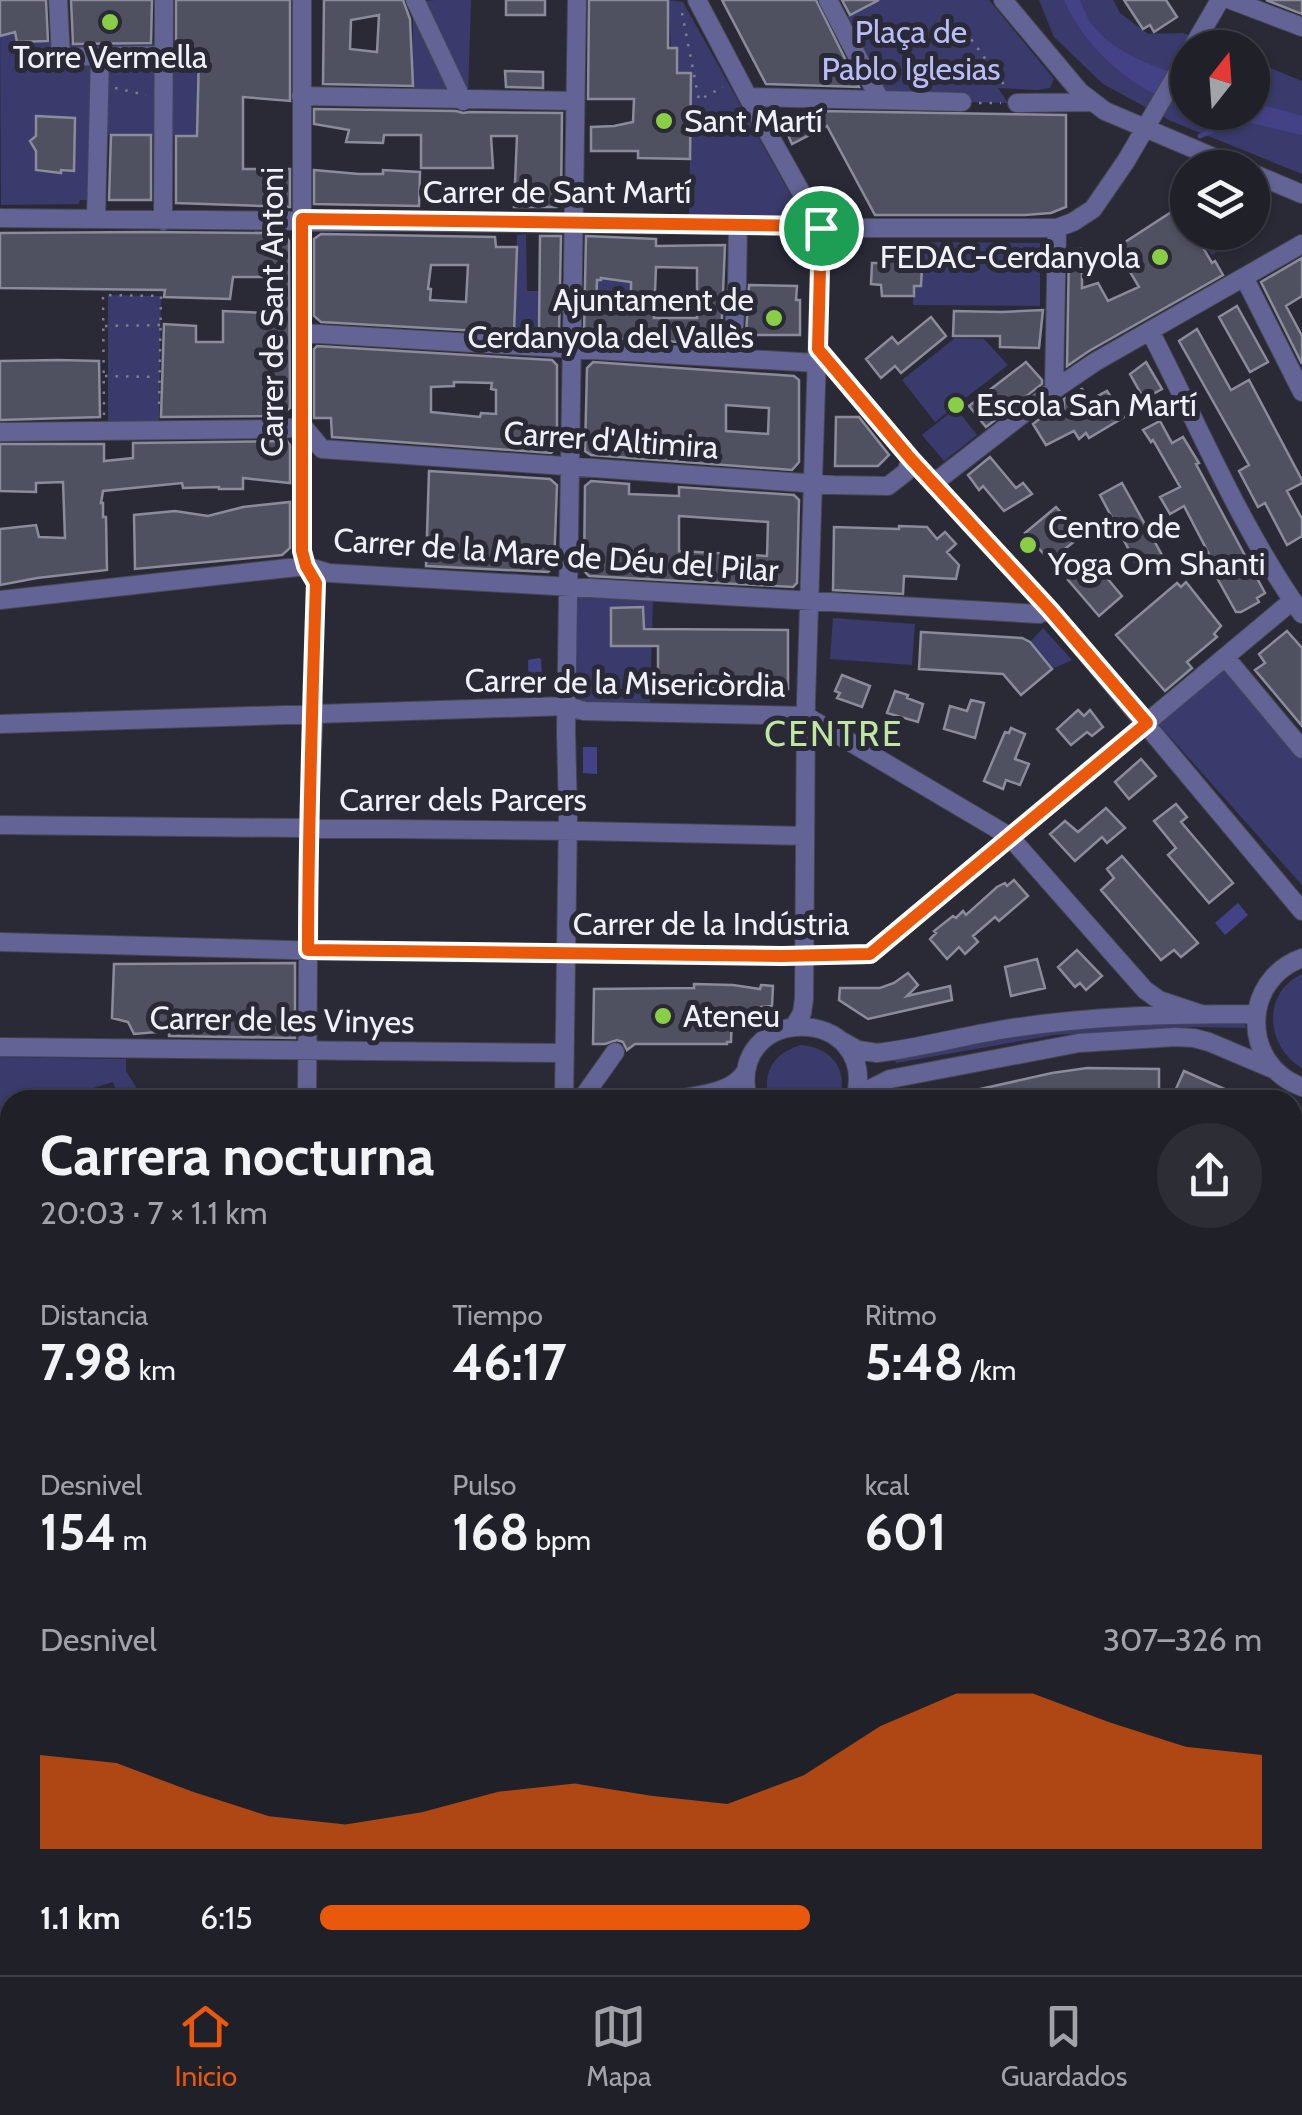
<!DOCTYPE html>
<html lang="es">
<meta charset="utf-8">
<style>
:root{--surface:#202029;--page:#2d2d35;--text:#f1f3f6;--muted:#a2a3a8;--line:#3d3e46;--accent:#ea580c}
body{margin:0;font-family:Cabin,sans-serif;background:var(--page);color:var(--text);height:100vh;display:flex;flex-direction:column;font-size:38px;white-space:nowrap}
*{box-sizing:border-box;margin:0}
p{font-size:32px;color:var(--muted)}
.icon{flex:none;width:55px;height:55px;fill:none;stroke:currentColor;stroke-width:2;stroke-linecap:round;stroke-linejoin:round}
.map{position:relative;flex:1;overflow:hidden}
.sheet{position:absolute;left:0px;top:1090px;width:1302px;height:885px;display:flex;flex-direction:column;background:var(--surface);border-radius:30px 30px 0 0;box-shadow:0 2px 8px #0004,0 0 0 2px var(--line)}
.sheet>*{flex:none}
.needle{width:65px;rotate:17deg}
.buttons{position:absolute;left:1170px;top:30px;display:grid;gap:20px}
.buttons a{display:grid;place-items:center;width:100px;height:100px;border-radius:50%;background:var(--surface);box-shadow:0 2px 8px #0004,0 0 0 2px var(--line);font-size:50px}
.pin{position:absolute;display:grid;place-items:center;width:85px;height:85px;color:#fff;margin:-42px;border:5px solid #fff;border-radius:50%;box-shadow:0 2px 10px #0007}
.round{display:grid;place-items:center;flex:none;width:105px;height:105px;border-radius:52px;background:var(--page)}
.summary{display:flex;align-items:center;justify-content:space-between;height:170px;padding:0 40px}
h1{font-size:55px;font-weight:700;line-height:75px}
.figures{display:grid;grid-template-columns:repeat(3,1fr);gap:15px;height:170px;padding:10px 40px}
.figures div{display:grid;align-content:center}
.figures b{font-size:50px;font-weight:700}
.figures small{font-size:28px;font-weight:400}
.figures p{font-size:28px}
.chart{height:280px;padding:20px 40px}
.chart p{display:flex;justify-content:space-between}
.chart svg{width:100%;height:180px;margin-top:10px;fill:var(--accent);opacity:.7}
ul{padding:0 40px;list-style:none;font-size:32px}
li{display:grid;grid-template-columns:160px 120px 1fr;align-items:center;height:75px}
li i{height:25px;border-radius:12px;background:var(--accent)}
.tabs{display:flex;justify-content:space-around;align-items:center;height:140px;border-top:2px solid var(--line);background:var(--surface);font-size:28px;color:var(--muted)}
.tabs a{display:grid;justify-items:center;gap:5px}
.tabs .active{color:var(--accent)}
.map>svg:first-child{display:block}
.green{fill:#3a3a6c}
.water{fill:#444286}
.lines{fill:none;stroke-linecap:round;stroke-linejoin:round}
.stream{stroke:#444286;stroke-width:5}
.building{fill:#505160;stroke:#8a8b9b;stroke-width:2.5;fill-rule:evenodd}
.minor-casing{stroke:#464652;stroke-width:20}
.path{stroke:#7e7f8a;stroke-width:2.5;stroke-dasharray:2.5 8;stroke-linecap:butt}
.minor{stroke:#636495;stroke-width:18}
.path-bridge{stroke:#7e7f8a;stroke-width:2.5;stroke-dasharray:2.5 8;stroke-linecap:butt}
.route-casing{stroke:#fff;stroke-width:20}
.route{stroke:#ea580c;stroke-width:12}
.poi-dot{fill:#8ace47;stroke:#2a2a37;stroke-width:4}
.labels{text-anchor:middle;stroke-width:10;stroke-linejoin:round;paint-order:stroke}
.park-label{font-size:32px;fill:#b9bcf8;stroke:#2a2a37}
.poi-label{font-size:32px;fill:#eff0f9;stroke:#2a2a37;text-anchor:start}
.street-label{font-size:32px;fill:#eff0f9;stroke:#2a2a37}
.neighbourhood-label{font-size:35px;letter-spacing:2.5px;fill:#c0e7a2;stroke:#2a2a37}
</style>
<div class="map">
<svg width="1302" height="1975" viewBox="0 0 1302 1975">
<rect width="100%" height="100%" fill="#2a2a37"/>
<!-- green -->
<path class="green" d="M435 0H471L468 95 413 92V2Z
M668 0 683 2 808 226 689 223 691 74 677 73V48H671Z
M879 0H989L1054 79 1050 88 1037 90 998 88 1008 103 884 100 842 19Z
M1039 0H1113L1120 13 1148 34 1183 33 1219 47 1188 48V112H1252L1253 61 1302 81V174L1171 121 1103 84 1054 37Z
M0 29 15 32 17 42 168 44 169 53 199 54 197 136 95 135 92 200H80L79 204 1 205Z
M1243 233 1244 234 1212 255 1197 233Z
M526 234 527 291H539V269H549L540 301 539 334 514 333 517 235Z
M913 242 1040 243V306L913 305Z
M601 273 643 274 641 341H629L630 308 595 306 597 280H601Z
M108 295 161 296 159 430 108 426Z
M955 338 984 339 1008 365 935 422 902 380Z
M956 408 977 435 944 461 922 435Z
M576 594 653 598 650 702H577Z
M833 618 915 624 912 665 830 659Z
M1043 628 1072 660 1052 669 1030 642Z
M1226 658 1302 749V885L1153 718Z
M1302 974V1068C1266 1047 1261 993 1302 974Z
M1244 1021 1246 1028 1196 1027 1054 1035 896 1063 895 1059 930 1050 1084 1025Z
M801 1045C832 1048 849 1069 839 1100H769C762 1073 773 1053 801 1045Z
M0 1057 126 1059V1071L144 1100H119L113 1082 54 1100H10V1173L0 1176Z
M1302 1479V1660L1293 1680 1292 1484Z
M1302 1665V1975H1174L1177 1965H1292V1687Z
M0 1904 10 1916V1965H48L55 1975H0Z
M967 1965H1107L1159 1975H966Z"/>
<!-- water -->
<path class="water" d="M1064 0H1080C1083 7 1086 15 1090 22 1112 53 1154 66 1187 78V107C1135 92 1086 50 1064 0Z
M1253 102 1302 116V135L1208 113 1252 112Z
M539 658 541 659 542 685 529 687 528 660Z
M583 747H597V774L583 773Z
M1238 903 1248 915 1225 935 1215 923Z
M1292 1848 1302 1852V1907L1297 1919 1293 1917Z"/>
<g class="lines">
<!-- stream -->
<path class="stream" d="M1200 136 1239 119"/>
</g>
<!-- building -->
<path class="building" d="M0 0H46L48 41 17 42 15 32 0 36Z
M71 0H152L151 43 73 44Z
M176 0H290V101L243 97V169H290V207L176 203V136H197L199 54 176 53Z
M324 0H403L410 19 413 86 323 84ZM379 15 377 52 350 49 351 20Z
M506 0H545V15H506Z
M589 0H668V48H677V73H691L690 159 638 158V151H591V127L614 126 633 122 634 99H588Z
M722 0H816L859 87 766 84Z
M842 0H879L850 15Z
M1124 0H1166L1177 17 1154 32 1150 25 1143 29Z
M1266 0H1302V14Z
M505 71 543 72V88L506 87Z
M314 109 456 111 463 113 469 112 562 113 561 202 557 207H514L517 136H491L493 168H421V135H384L383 143 346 142 349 130 314 124Z
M818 111 1066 115V207L1051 213 1025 215H875L827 126 792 144 785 128Z
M36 116 75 118 74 171 61 170V173L36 170V151L30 141 36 136Z
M111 135H151V200H109Z
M314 170 359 174H383V170L420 172 419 206 314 204Z
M1179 207 1188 222V232H1194L1212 263 1215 261 1223 275 1089 351 1067 366 1069 249H1082V288L1098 283 1108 301 1139 287 1116 248Z
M149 232 269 233 284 234 289 241 290 408 280 416 161 417 164 324 196 326V342H223V311L267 313 268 277H233L230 299 164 297 165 290 0 288V233Z
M321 234 495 237 496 247H517L514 333 321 322 314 316V239ZM431 265H468L466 302 430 300 431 289H428Z
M540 236H561L559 335 539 334Z
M586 236 656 239V246L725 245 721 341H697V343L588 337 584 334ZM656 267 697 268V318H654ZM601 278 631 282V308L596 306 597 280H601Z
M881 254H915V265L922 266 921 286H914V296H882L881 285 871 284 872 263H881Z
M1302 258V296L1286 306 1302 336V364L1261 282Z
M749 285 797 286 796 300H800V335H746Z
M1237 306 1268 362 1250 372 1219 317Z
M1043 310 1039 348 1000 347V336H953L954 311 1002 312Z
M931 317 946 336 901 373 895 366 881 378 866 359 892 337 898 344Z
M1197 329 1231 390 1249 380 1302 480V483L1287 491 1302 519V536L1287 545 1265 503 1258 507 1239 471 1249 465 1179 341Z
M317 346 552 360 557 365V447L551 453 332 437 331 418H314V349ZM454 382 492 383 491 389 496 390V414L481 413 480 417 431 412V387L454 386Z
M59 360 99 361 100 417 0 420V361Z
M593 362 794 376 799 380V462L792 470 591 455 585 451 587 368ZM726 405 769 408 768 434 726 431Z
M1026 362 1042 380V384L986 427 969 406Z
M1146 362 1162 389 1144 399 1130 374Z
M1082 389 1090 400 1107 391 1124 417 1089 438 1086 433 1079 439 1074 431 1046 445 1033 424 1061 402 1064 406V399Z
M836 417H859L889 455 878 466H835Z
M1160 421 1172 443 1183 437 1199 463 1196 464 1265 593 1257 598 1259 602 1241 612H1236L1206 558 1210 556 1184 506 1170 514 1160 497 1180 487 1153 440 1151 442 1143 430Z
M287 441 290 445V483L243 478V489H219V487L183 488 182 483 103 491 101 503H103V517H106L107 570 37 578 0 585V529L36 525 39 537 65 538 63 482 36 483V492L0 491V444H104V461L133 458V443Z
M990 457 1016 488 1023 483 1032 494 1004 511 983 486 979 490 968 475Z
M429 471 550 479 557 485 554 567 548 572 426 566Z
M591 481 629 484V494L679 496V487L794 495 799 500 797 583 793 587 589 576 584 571 585 486ZM679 516 768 522 767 556 679 551Z
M1122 483 1162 555 1138 567 1100 495Z
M290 502V548L282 555 135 569 134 515 175 511 208 516 243 507Z
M1056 507 1081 536 1050 561 1025 533Z
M899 526 927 527 937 539 945 532 956 544 947 552 959 565 956 579 904 576 903 594 833 590 834 527 899 529Z
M1092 560 1122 596 1099 616 1068 580Z
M1186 582 1221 626 1214 634 1217 637 1187 662 1192 668 1165 691 1116 635 1177 583 1181 587Z
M643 607 644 629 788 630V689L658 688V646H611V608Z
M1287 631 1302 648V726L1255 670 1265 663 1259 654Z
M921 632 1022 638 1030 642 1052 669 1021 695 1003 674 919 669Z
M842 675 870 686 862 707 837 698 840 693 835 691Z
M895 691 908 695 907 698 923 704 918 722 887 713Z
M971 700 984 703 975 738 944 729 950 706 967 711Z
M1078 710 1084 716 1090 710 1103 727 1092 736 1087 732 1071 745 1057 729Z
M1011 728 1025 734 1015 759 1029 764 1020 785 1006 780 1003 789 984 781 1005 732 1009 733Z
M1141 759 1156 776 1129 799 1115 782Z
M1176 804 1187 817 1181 822 1233 883 1209 903 1168 855 1176 848 1154 821Z
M1106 808 1125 828 1107 843 1102 837 1075 861 1050 834 1065 821 1078 832Z
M1122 856 1198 943 1181 957 1174 950 1161 960 1101 890 1114 878 1107 869Z
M1014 880 1028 896 999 921 995 917 973 936 978 942 965 954 959 947 947 959 930 939 936 933 934 931 953 916 956 918 963 911 966 915 997 887 1005 883 1007 886Z
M1077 950 1102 976 1086 990 1080 983 1075 987 1058 967Z
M1037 959 1045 988 1011 996 1005 967Z
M295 963V1038L169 1036V1031L134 1034 128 1022 112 1018 114 964Z
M908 973 918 985 907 996 950 986 952 1000 868 1019 839 1000 840 988H880L894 983Z
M694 984 733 985 760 989 761 985 773 986 772 1006 761 1007V1013L732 1011 731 1042H727V1044H635L627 1050 623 1042 617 1040 605 1044H593L594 989 694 988Z
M1087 1068 1159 1069V1097L959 1100 958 1094 1052 1073Z
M1184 1071 1249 1100H1171Z"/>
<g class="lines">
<!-- minor casing -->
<g class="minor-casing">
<path id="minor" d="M58 0 61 57 100 56 96 219
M302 0V551L306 566 316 583 312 697 314 713 309 810 307 1100
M415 0 463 101
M697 0 748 97 821 228 806 701 804 999 802 1013 795 1025
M1003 0 1080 92 1105 111 1239 168
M1231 0 1302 27
M1192 48 1220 0
M100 56 163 55
M301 96 575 101
M748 97 880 100 828 0
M880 100 962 102
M1017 103 1092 102
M1252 173 1302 194
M0 218 811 226 821 228H1057L1073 222 1093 209 1126 161 1188 55
M163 221 164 0
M1244 277 1302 392
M1150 331C1199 426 1240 527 1302 614
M302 333 817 363
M818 349 911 459 1055 616 1302 911
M732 357 737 284 738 224
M1054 390 1057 228
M0 432 284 429 303 426 322 449 834 485 888 486 906 472 911 459
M934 483 1054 390 1095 362 1302 244
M0 600 306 566 329 573 1039 614 1050 610
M1226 658 1302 749
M0 724 567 706 584 711 806 716 1009 836 1145 990 1159 1000 1201 1014
M0 825 582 831 805 836
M0 942 326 951 782 956 870 954 1292 601
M1302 958C1241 980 1241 1065 1302 1087
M840 1040 858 1050 877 1053C918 1048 959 1037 1000 1030 1084 1016 1170 1014 1256 1014
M0 1047 564 1053
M856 1096 890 1079 1079 1043 1175 1037 1194 1038 1209 1042 1273 1069
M564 1100 568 815 566 731 577 0
M581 1100 615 1052
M675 1100C700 1094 732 1094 746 1071
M748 1100C724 1001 881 1004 855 1100
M1292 1256 1297 1244 1302 1205
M0 1320 10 1315
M1292 1342 1302 1325
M0 1348 10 1343
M0 1579 10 1591
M0 1702 10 1694
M0 1878 10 1890
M69 1965 76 1975
M307 1965 312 1975
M467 1965 493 1975
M865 1965 886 1974 919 1972
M1143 1965 1190 1975
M674 1975 678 1965
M942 1975V1965"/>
</g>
<!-- path -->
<path class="path" d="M682 13 699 100 723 87
M961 39H971L1008 90
M115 88 146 95
M979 103H1001
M105 326 160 325
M105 376 157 377
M104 415 103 295 161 296 159 411
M1292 1700 1302 1680"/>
<!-- minor -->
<use href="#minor" class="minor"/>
<!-- path-bridge -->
<path class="path-bridge" d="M1197 48 1205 33"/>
</g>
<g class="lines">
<!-- route casing -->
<g class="route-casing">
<path id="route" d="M302 219 811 226 821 228 818 349 911 459 1050 610 1147 723 870 954 782 956 308 950C308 828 312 706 316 583L306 566 302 551Z"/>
</g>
<!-- route -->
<use href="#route" class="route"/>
</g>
<!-- markers -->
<g class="poi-dot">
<circle cx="110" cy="22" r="10"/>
<circle cx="664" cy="121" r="10"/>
<circle cx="1160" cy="257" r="10"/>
<circle cx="774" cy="318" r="10"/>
<circle cx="956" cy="405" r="10"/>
<circle cx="1028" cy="545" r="10"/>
<circle cx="663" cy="1016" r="10"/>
</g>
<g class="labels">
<!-- park labels -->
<g class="park-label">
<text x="911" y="43">Plaça de<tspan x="911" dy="37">Pablo Iglesias</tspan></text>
</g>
<!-- poi labels -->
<g class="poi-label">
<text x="110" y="68" text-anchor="middle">Torre Vermella</text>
<text x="684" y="132">Sant Martí</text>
<text x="1140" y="268" text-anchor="end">FEDAC-Cerdanyola</text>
<text x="754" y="311" text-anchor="end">Ajuntament de<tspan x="754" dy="37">Cerdanyola del Vallès</tspan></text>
<text x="976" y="416">Escola San Martí</text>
<text x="1048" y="538">Centro de<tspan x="1048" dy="37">Yoga Om Shanti</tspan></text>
<text x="683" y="1027">Ateneu</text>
</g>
<!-- street labels -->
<g class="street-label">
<text x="557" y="203">Carrer de Sant Martí</text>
<text transform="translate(272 312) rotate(-90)" y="11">Carrer de Sant Antoni</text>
<text transform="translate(611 440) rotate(4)" y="11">Carrer d'Altimira</text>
<text transform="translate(556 555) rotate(4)" y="11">Carrer de la Mare de Déu del Pilar</text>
<text transform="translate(625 683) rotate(1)" y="11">Carrer de la Misericòrdia</text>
<text x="463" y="811">Carrer dels Parcers</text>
<text x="711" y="935">Carrer de la Indústria</text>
<text transform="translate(282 1020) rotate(1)" y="11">Carrer de les Vinyes</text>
</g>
<!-- neighbourhood labels -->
<g class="neighbourhood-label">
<text x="834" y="746">CENTRE</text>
</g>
</g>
</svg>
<div class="buttons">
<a><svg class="needle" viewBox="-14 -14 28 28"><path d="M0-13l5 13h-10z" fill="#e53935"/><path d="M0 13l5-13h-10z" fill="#a2a3a8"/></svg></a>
<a><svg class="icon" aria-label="layers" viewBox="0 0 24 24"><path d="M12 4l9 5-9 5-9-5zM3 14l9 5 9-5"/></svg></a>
</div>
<div class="pin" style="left:821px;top:228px;background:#1e9e55"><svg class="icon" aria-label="arrive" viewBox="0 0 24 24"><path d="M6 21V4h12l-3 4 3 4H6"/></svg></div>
<section class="sheet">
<div class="summary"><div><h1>Carrera nocturna</h1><p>20:03 · 7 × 1.1 km</p></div><a class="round"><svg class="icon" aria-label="share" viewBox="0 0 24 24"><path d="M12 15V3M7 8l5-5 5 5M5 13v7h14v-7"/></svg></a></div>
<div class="figures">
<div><p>Distancia</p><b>7.98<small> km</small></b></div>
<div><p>Tiempo</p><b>46:17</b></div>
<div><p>Ritmo</p><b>5:48<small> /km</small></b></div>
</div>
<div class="figures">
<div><p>Desnivel</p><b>154<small> m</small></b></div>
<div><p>Pulso</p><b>168<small> bpm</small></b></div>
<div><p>kcal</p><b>601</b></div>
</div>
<div class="chart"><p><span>Desnivel</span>307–326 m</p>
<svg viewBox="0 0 160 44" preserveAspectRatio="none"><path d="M0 44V21L10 23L20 30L30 36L40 38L50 35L60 30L70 28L80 31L90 33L100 26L110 14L120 6L130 6L140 13L150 19L160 21V44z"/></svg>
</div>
<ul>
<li><b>1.1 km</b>6:15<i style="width:52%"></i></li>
</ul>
</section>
</div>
<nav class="tabs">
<a class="active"><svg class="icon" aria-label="home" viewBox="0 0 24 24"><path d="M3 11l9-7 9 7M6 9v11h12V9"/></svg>Inicio</a>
<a><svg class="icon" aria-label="map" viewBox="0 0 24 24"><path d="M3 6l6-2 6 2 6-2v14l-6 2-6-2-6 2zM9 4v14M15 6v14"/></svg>Mapa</a>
<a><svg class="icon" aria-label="saved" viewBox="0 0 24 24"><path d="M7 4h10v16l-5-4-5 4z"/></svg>Guardados</a>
</nav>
